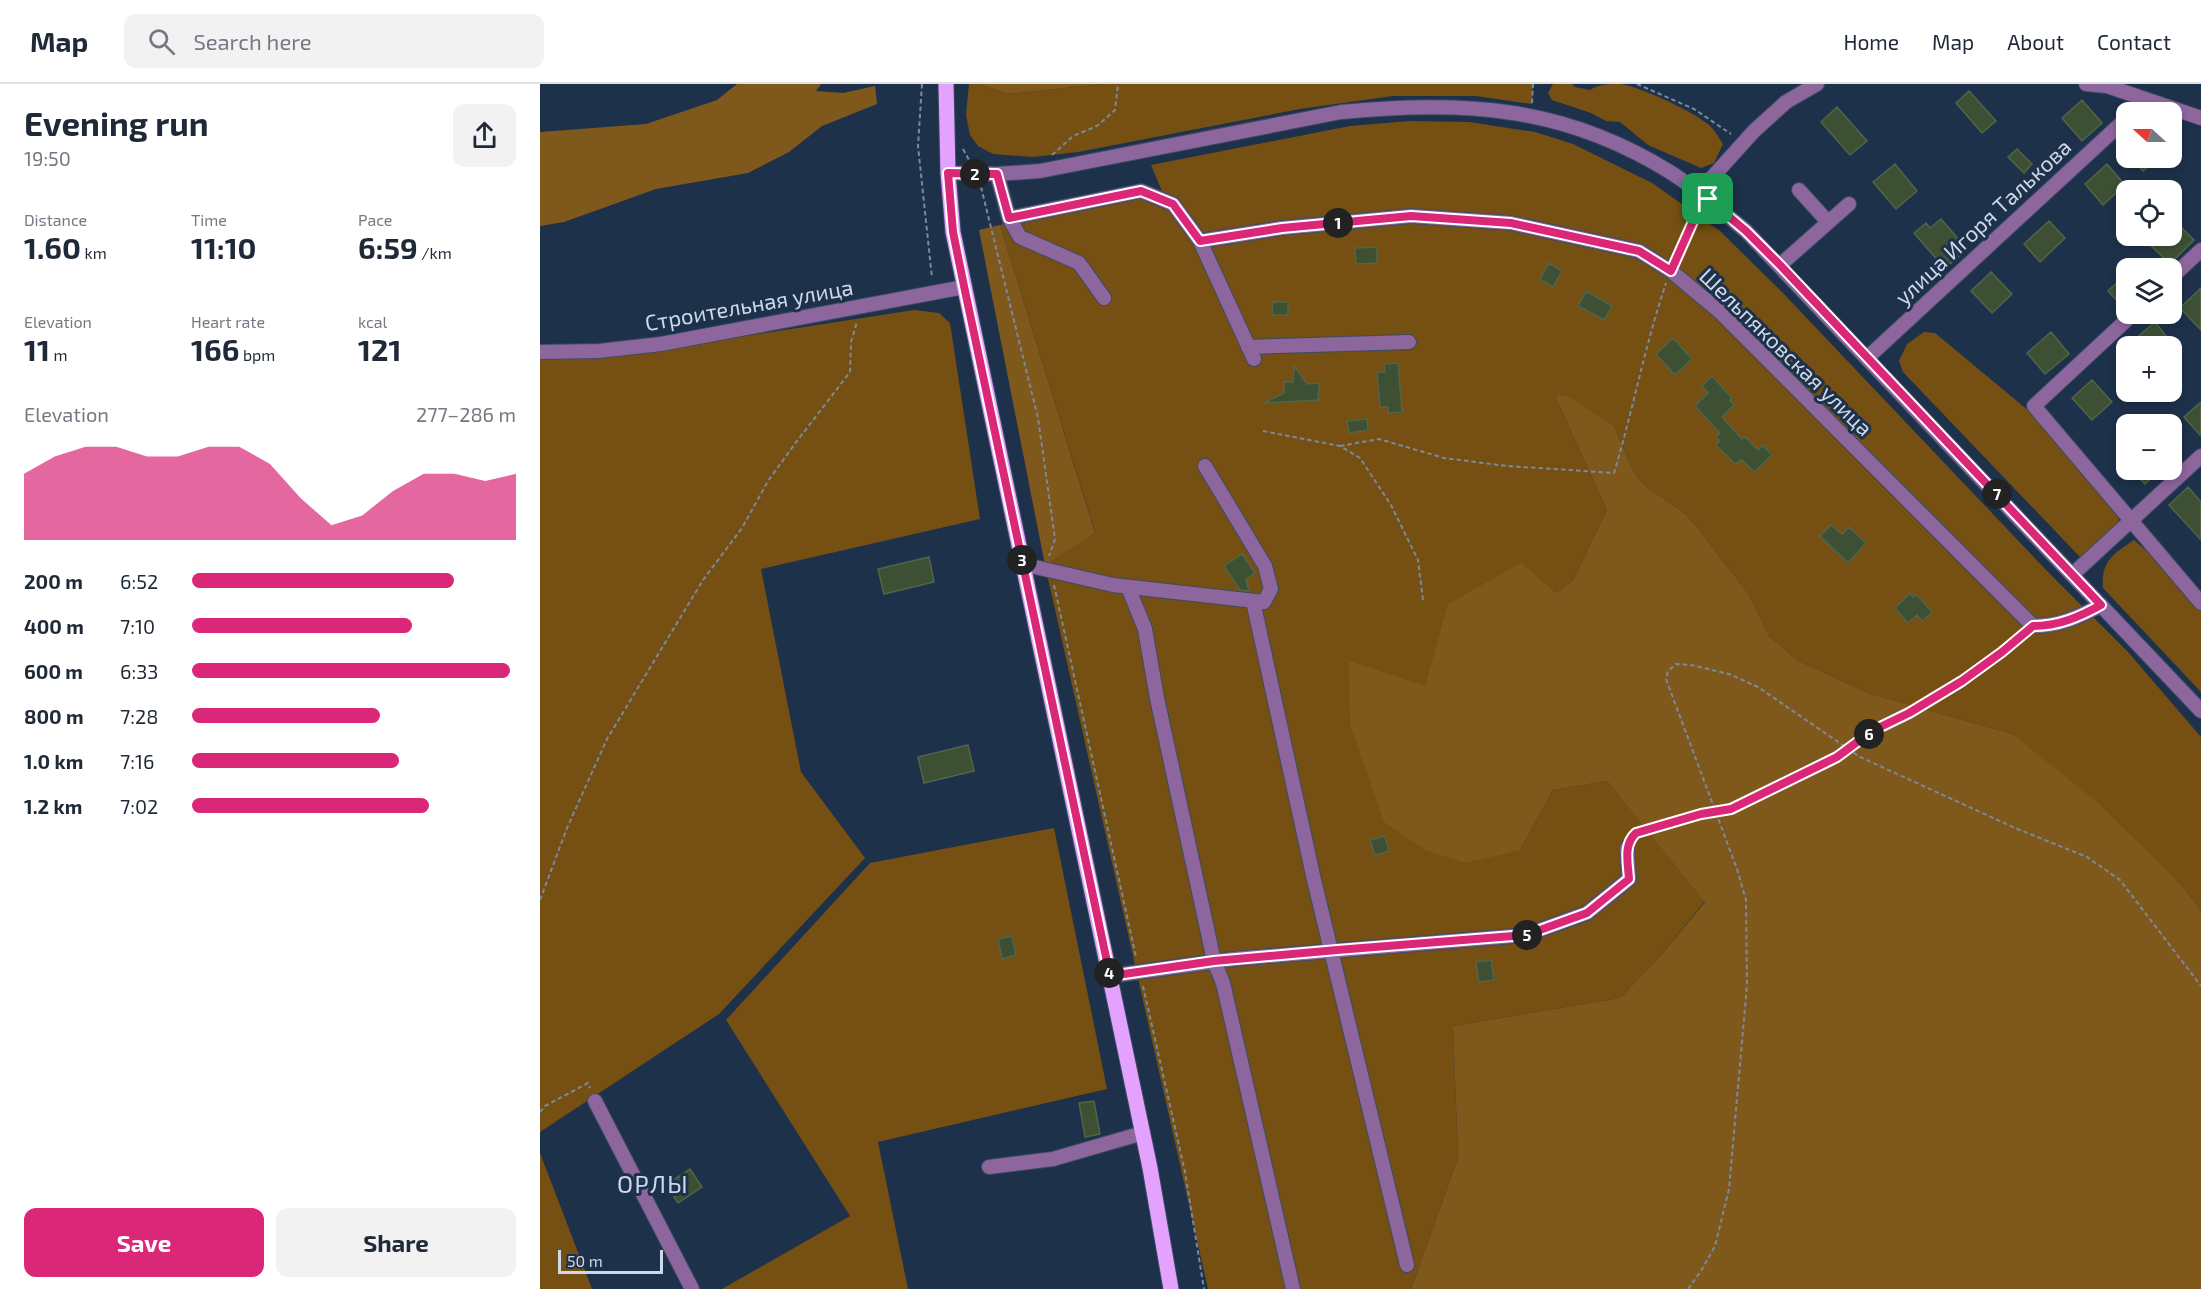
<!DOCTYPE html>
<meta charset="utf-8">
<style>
:root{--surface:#fff;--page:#f2f2f3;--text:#1f2937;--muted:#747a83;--line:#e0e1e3;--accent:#db2777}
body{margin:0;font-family:"Exo 2",sans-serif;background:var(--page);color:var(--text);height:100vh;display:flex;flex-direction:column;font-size:22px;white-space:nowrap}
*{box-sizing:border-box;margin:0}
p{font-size:20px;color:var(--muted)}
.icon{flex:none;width:33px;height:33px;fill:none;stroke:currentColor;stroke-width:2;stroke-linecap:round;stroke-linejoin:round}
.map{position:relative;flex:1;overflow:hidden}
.drawer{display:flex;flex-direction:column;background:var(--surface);width:540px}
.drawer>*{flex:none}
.needle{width:39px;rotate:291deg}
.tools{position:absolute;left:1576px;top:18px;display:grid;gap:12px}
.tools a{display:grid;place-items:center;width:66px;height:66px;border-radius:12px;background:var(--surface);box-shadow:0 3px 9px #0003;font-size:30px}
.scale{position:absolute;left:18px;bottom:15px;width:105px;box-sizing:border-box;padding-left:6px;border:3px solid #cdd9ea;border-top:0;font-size:16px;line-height:21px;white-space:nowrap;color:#cdd9ea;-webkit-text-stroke:4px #1e314a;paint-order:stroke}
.pin{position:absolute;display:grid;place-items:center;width:51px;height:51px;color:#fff;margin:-26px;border-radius:12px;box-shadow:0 3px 9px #0006}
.km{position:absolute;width:30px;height:30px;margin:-15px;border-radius:50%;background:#222;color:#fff;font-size:16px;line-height:30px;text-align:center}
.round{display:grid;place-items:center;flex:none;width:63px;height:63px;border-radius:12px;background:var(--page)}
.overview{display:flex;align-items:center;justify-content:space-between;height:102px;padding:0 24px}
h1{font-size:33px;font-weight:700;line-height:45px}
.stats{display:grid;grid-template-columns:repeat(3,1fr);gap:9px;height:102px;padding:6px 24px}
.stats div{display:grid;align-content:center}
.stats b{font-size:30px;font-weight:700}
.stats small{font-size:16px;font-weight:400}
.stats p{font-size:16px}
.chart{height:168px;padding:12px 24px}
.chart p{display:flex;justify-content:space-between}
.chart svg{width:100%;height:108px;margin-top:6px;fill:var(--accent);opacity:.7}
.primary-button{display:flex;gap:12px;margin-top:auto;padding:12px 24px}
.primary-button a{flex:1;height:69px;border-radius:12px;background:var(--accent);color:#fff;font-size:24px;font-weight:700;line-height:69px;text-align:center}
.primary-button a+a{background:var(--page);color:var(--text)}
ul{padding:0 24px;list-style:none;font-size:20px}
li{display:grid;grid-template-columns:96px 72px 1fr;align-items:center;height:45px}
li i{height:15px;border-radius:8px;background:var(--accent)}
header{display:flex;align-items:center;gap:36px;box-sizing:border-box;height:84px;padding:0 30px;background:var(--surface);border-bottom:2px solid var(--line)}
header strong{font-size:28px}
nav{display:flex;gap:33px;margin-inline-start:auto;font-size:21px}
.search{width:420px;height:54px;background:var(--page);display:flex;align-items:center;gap:15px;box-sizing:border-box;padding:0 21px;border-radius:12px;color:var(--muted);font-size:22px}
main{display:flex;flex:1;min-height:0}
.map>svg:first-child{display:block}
.green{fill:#755012}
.forest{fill:#7f591b}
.building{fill:#3d5034;stroke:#516548;stroke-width:1.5}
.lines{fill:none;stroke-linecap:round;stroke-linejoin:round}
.minor-casing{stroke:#3a4c64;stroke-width:16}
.major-casing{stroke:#3a4c64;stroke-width:17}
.path{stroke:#7a899e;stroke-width:2;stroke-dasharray:4.5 3;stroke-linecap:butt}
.minor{stroke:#8e669e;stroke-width:14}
.major{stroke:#e3a2fe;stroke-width:15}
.route-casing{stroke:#fff;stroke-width:12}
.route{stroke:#db2777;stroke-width:8}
.labels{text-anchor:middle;stroke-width:6;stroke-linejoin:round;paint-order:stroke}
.street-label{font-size:22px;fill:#cdd9ea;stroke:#1e314a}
.neighbourhood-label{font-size:24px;letter-spacing:1.5px;fill:#cdd9ea;stroke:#1e314a}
</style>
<header>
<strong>Map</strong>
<div class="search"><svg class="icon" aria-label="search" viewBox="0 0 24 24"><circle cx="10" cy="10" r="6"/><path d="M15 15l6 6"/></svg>Search here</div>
<nav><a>Home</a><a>Map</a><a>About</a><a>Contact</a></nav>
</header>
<main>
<section class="drawer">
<div class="overview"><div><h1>Evening run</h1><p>19:50</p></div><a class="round"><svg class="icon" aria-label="share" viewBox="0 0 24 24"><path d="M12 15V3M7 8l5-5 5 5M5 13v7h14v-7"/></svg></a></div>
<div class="stats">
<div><p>Distance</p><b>1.60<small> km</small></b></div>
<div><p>Time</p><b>11:10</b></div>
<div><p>Pace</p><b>6:59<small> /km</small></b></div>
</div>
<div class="stats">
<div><p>Elevation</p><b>11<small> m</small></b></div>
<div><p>Heart rate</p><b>166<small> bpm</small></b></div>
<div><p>kcal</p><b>121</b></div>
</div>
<div class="chart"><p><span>Elevation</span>277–286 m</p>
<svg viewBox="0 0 160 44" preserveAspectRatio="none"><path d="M0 44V17L10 10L20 6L30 6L40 10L50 10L60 6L70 6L80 13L90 27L100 38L110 34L120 24L130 17L140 17L150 20L160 17V44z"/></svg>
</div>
<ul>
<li><b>200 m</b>6:52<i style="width:81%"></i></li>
<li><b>400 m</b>7:10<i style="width:68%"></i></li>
<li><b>600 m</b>6:33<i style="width:98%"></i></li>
<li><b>800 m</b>7:28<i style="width:58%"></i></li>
<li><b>1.0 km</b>7:16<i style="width:64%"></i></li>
<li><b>1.2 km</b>7:02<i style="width:73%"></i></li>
</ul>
<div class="primary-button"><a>Save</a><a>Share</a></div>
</section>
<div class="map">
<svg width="1661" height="1205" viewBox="0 0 1661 1205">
<rect width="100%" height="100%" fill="#1e314a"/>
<!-- green -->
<path class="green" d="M429 0H438L469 10 562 0H993L992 20 936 12H853L760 25 538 68 493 73 453 70 438 62 430 51 426 31Z
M1013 0H1032L1035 3 1050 6C1059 0 1069 0 1081 0 1103 4 1152 27 1169 41 1175 46 1179 54 1183 60L1174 79 1161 84 1108 61 1080 38 1066 37 1051 29 1012 16 1008 9Z
M869 37 929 38 995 48 1033 60 1112 99 1180 147 1242 208 1507 487 1588 568 1661 653V826L1643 803 1472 650 1328 609 1257 576 1229 552 1208 509 1147 431 1104 401 1092 385 1074 342 1015 312 1067 426 1033 496 1016 509 980 766 1013 706 1067 697 1165 817 1117 876 1080 914 913 942 918 1074 871 1205H668L505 481 555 448 460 141 587 112 627 119 611 81 810 42Z
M374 226 399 229 410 239 440 435 221 485 261 688 325 774 179 930 0 1048V273H69Z
M1384 248 1395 249 1489 327 1581 432 1573 446 1541 474 1363 288 1359 277 1367 260Z
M1594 456 1610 470 1661 525V608L1563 504C1561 477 1573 470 1594 456Z
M514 744 567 1005 338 1058 368 1205H182L310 1132 186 936 330 779Z
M0 1069 52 1205H0Z"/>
<!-- forest -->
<path class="forest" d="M197 0H281L276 7 303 9 335 2 337 20 282 42 249 68 208 89 116 105 24 138 0 142V48L106 40 177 16Z
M438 0H562L469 10Z
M460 141 555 449 505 481 439 146Z
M1026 311 1074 342 1092 385 1104 401 1147 431 1208 509 1229 552 1257 576 1328 609 1472 650 1558 719 1643 803 1661 826V1205H871L918 1074 913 942 1080 914 1117 876 1165 818 1067 697 1013 706 980 766 926 779 885 766 844 738 810 640 809 577 885 602 908 520 981 479 1016 509 1033 496 1067 426 1015 312Z"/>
<!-- building -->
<path class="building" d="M1429 7 1456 37 1442 49 1416 19Z
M1542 16 1562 39 1542 57 1522 34Z
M1297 23 1327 57 1310 71 1281 38Z
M1477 65 1492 80 1484 89 1468 73Z
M1592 74H1619L1603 87Z
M1355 80 1377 107 1356 125 1333 98Z
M1567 80 1585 101 1563 121 1545 100Z
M1632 134 1654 156 1630 180 1606 157 1612 152H1632Z
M1401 135 1427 165 1410 180 1404 173 1399 178 1374 149 1386 139 1390 144Z
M1509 137 1525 154 1500 178 1484 160Z
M837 163V179L816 180 815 164Z
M1009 179 1022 187 1013 203 1000 195Z
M1451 188 1472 210 1452 229 1431 207Z
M1587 189V216L1581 221 1568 207Z
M1661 204V246L1640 224Z
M1046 207 1072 222 1064 236 1038 222Z
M733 218H748V231H732Z
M1615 238 1626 252 1614 262H1587Z
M1511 248 1529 270 1505 290 1487 269Z
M1133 254 1152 275 1135 291 1116 270Z
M858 279 862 328 848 329V323H840L837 288H845L844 280Z
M754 282 767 300 779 299 778 316 724 319 744 309V298H753Z
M1172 292 1192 314 1190 316 1194 321 1182 333 1202 355 1205 353 1218 366 1223 361 1232 371 1214 388 1202 376 1195 380 1176 361 1180 357 1176 353 1180 349 1155 322 1168 309 1162 302Z
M1552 296 1572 318 1552 336 1532 314Z
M1661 318V352L1644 333Z
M827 335 828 346 809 349 807 337Z
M1591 386H1620L1605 400Z
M1648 403 1661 418V456L1629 421Z
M1291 441 1302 450 1309 443 1326 459 1308 479 1280 452Z
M702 470 715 489 706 495 709 507 700 506 684 482Z
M389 473 394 498 344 510 338 485Z
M1370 509 1373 513 1376 510 1392 528 1382 537 1377 531 1368 539 1355 524Z
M428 661 434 687 384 699 378 673Z
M845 752 849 767 835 771 830 756Z
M472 852 476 871 462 875 458 855Z
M951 876 954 896 939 898 936 878Z
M554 1017 560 1050 545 1053 539 1019Z
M150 1085 162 1103 138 1119 126 1101Z"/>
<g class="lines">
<!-- minor casing -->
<g class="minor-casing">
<path id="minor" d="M1546 0 1567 2 1661 34
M408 89 457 90 500 87 801 28C924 17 1022 21 1130 88 1157 105 1181 127 1206 147L1661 627
M457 90 469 134 601 107 633 120 660 157 714 275
M1259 106 1288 138
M1159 108 1214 47 1246 18 1277 0
M469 134 480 153 539 179 564 214
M660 157 742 144 871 132 971 139 1099 167 1131 187 1179 227 1493 542C1519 542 1539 533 1561 521
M1240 181 1309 120
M1632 193 1661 166
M1593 230 1494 322 1661 519
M708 263 869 258
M0 268 59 267 121 260 424 203
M1327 274 1587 34
M482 480 573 501 724 518 731 505 725 482 665 382
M1533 490 1661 372
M588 503 605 545 617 614 674 877 683 899 753 1205
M713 517 774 796 867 1181
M570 892 693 875 986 851 1047 829 1089 795 1087 764
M55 1017 152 1205
M449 1083 513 1075 603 1049"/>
</g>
<!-- major casing -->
<g class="major-casing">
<path id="major" d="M406 0 408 89 413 148 610 1084 631 1205"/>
</g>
<!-- path -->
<path class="path" d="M382 0 378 62 392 194
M1097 0 1154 25 1191 50
M992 19 993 0
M423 65 429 76
M512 71 533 52 557 42 575 26 578 0
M441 103 498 334 515 455 509 472
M1136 174 1160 126
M723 347 800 362 820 374 851 421 878 476 883 516
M800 362 839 355 904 374 967 382 1074 389C1093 326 1105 261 1126 199
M514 501 596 873
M1094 751 1161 730 1191 725 1297 673 1332 647 1369 629 1422 597 1462 568 1482 551
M0 816 27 744 67 655 163 496 202 444 228 397 254 361 310 288 311 258 317 238
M603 902 645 1088 664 1205
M0 1028 5 1022 48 999 50 1004
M1148 1205 1161 1187 1175 1162 1189 1105 1207 901 1206 816 1197 785 1126 595 1128 587 1136 580 1151 581 1189 590 1218 603 1320 673 1475 744 1547 773 1580 796 1661 902"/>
<!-- minor -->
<use href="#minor" class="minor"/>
<!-- major -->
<use href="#major" class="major"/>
</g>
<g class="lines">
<!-- route casing -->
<g class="route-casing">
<path id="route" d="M408 89 457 90 469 134 601 107 633 120 660 157 742 144 871 132 971 139 1099 167 1131 187 1155 133 1168 115 1206 147 1240 181 1561 521C1539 533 1519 542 1493 542L1462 568 1422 597 1369 629 1332 647 1297 673 1191 725 1161 730 1096 749C1083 761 1088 778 1089 795L1047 829 986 851 797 866 674 877 570 892 424 202 413 148Z"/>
</g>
<!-- route -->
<use href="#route" class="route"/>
</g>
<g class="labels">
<!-- street labels -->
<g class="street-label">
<text transform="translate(1443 138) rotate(-43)" y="8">улица Игоря Талькова</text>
<text transform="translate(209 221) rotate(-10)" y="8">Строительная улица</text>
<text transform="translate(1246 268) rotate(44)" y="8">Шельпяковская улица</text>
</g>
<!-- neighbourhood labels -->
<g class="neighbourhood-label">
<text x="113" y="1109">ОРЛЫ</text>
</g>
</g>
</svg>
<div class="tools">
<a><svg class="needle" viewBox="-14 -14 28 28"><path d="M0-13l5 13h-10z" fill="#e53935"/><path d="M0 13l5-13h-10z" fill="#747a83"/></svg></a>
<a><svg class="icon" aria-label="locate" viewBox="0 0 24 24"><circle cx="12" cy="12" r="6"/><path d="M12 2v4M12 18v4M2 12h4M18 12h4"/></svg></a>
<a><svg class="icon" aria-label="layers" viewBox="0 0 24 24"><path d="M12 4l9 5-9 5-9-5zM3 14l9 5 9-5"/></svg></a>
<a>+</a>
<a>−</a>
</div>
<div class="scale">50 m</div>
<div class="pin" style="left:1168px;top:115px;background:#1e9e55"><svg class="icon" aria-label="arrive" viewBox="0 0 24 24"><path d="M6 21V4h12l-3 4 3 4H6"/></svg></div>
<b class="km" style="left:798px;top:139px">1</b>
<b class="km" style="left:435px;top:90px">2</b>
<b class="km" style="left:482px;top:476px">3</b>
<b class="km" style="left:569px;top:889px">4</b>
<b class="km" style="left:987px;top:851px">5</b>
<b class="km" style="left:1329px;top:650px">6</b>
<b class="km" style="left:1457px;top:410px">7</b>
</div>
</main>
